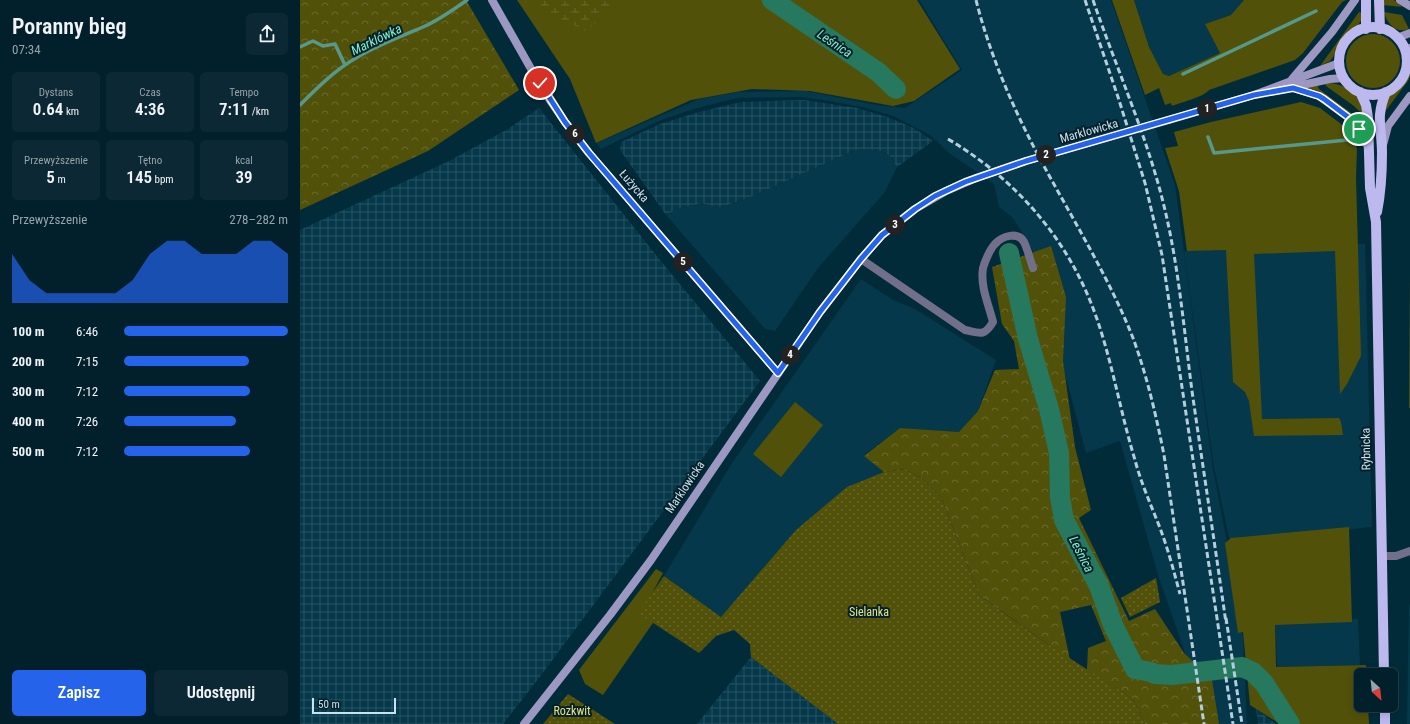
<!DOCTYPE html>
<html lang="pl">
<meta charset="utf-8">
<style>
:root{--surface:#02202c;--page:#0c2834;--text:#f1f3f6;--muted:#96a3a9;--line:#233e48;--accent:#2563eb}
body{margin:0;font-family:"Roboto Condensed",sans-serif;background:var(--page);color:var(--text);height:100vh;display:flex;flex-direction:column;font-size:15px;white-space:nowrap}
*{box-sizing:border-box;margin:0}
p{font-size:13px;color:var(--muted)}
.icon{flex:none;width:22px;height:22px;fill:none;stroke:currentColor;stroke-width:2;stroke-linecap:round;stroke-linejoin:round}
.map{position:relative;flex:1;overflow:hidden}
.drawer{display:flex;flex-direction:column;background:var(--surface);width:300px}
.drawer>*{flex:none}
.needle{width:26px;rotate:153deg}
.tools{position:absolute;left:1054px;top:668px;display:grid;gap:8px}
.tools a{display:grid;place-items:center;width:44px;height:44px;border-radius:6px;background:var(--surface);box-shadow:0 2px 10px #0003,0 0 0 1px var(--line);font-size:20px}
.scale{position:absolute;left:12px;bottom:10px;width:84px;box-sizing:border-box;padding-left:4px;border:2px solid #c9e2ef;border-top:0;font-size:11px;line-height:14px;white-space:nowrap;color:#c9e2ef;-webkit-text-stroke:3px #05202b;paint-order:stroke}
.pin{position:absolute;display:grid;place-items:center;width:34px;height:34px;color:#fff;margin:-17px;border:2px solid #fff;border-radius:50%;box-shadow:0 1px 4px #0007}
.km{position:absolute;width:20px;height:20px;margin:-10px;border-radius:50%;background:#222;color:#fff;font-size:11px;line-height:20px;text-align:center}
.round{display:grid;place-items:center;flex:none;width:42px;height:42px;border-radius:6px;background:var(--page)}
.summary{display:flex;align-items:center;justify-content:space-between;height:68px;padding:0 12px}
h1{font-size:22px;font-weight:600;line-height:30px}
.metrics{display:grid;grid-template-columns:repeat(3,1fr);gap:6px;height:68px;padding:4px 12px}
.metrics div{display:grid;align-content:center;border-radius:6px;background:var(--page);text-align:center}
.metrics b{font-size:17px;font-weight:600}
.metrics small{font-size:11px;font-weight:400}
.metrics p{font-size:11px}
.chart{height:112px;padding:8px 12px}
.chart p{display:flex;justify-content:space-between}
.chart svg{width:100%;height:72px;margin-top:4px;fill:var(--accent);opacity:.7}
.cta{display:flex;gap:8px;margin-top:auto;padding:8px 12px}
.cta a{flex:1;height:46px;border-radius:6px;background:var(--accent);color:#fff;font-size:16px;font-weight:600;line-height:46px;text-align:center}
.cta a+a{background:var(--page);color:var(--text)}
ul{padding:0 12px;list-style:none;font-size:13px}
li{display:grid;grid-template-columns:64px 48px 1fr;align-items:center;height:30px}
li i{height:10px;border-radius:5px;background:var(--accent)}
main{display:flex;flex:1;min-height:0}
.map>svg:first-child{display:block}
.built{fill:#05384a}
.industrial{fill:url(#industrial-grid)}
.grass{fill:#52510a}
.forest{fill:url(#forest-crowns)}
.wetland{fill:url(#wetland-marsh)}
.park{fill:url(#park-dots)}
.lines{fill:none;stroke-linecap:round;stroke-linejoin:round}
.stream{stroke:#57988a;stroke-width:3.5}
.river{stroke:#26785e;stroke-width:20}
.street{stroke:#716f89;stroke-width:8}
.secondary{stroke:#9c98c2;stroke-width:8}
.primary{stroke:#bdb8ee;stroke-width:10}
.rail{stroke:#b4cedc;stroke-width:3;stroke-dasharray:6 3;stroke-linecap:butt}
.secondary-bridge{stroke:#9c98c2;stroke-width:8}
.route-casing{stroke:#fff;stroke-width:8}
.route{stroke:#2563eb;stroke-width:5}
.labels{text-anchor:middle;stroke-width:4;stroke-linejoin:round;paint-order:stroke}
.street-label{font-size:12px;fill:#c9e2ef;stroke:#05202b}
.park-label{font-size:12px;fill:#e6e585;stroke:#05202b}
.water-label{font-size:13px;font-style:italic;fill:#81f1c9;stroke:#05202b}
</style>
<main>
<section class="drawer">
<div class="summary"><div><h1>Poranny bieg</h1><p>07:34</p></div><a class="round"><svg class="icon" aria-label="share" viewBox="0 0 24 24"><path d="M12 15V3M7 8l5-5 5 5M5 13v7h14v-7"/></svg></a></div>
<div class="metrics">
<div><p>Dystans</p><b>0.64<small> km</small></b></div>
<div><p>Czas</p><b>4:36</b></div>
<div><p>Tempo</p><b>7:11<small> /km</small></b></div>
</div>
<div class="metrics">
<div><p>Przewyższenie</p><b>5<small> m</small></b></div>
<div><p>Tętno</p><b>145<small> bpm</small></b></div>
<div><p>kcal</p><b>39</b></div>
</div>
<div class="chart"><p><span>Przewyższenie</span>278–282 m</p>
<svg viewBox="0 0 160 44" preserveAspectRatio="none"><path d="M0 44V14L10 30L20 38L30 38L40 38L50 38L60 38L70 30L80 14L90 6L100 6L110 14L120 14L130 14L140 6L150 6L160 14V44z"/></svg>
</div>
<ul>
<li><b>100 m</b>6:46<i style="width:100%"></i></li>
<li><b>200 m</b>7:15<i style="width:76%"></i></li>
<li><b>300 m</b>7:12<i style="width:77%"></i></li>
<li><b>400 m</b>7:26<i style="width:68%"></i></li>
<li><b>500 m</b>7:12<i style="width:77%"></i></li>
</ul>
<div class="cta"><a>Zapisz</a><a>Udostępnij</a></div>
</section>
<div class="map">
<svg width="1110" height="724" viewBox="0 0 1110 724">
<defs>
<pattern id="industrial-grid" width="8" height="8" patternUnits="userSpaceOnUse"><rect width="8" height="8" fill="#05384a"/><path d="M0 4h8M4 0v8" fill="none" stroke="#285464"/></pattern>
<pattern id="forest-crowns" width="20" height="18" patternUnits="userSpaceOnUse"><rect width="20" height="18" fill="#52510a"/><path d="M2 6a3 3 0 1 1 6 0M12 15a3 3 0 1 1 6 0" fill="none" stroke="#6a6a2e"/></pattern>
<pattern id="wetland-marsh" width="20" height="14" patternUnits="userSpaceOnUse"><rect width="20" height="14" fill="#52510a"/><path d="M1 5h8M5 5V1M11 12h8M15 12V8" fill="none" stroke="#6a6a2e"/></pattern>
<pattern id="park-dots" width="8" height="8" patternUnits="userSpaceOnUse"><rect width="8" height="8" fill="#52510a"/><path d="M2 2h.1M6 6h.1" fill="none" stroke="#6a6a2e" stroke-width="1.8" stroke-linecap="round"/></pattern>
</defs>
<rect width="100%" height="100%" fill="#022b3a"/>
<!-- built -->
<path class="built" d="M619 0H811L875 185 913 469 934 579 943 638 947 724H917L892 685 884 650 858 575 820 441 786 453 732 249 713 218 699 207 694 184 649 153 630 135 593 116 566 108 529 101 501 97 437 98 397 108 361 120 301 149 297 143 399 99 438 92 506 91 577 105 605 108 662 70Z
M834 0H944L931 15 905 24 920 53 869 76 863 74 849 47Z
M567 149 580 151 589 155 597 167 585 192 518 268 475 331 465 329 366 215 377 209 402 203 418 208 448 198 553 151Z
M1065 244 1072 527 930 542 914 467 884 251Z
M561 279 593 300 615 309 696 360 678 411 659 432 600 428 564 455 584 472 547 488 496 530 421 617 364 576 432 463Z
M1110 604V724H1107L1109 605Z
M1058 619 1060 665 977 667 975 622Z"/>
<!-- industrial -->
<path class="industrial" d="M504 100 557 108 587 117 614 128 633 141 597 167 589 155 580 151 567 149 553 151 448 198 418 208 402 203 377 209 366 215 320 150 321 142 360 124 399 112 441 102Z
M239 108 360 260 460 381 239 678 203 724H0V230L149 161 206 130Z
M451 657 538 724H397Z
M956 709 976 724H958Z"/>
<!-- grass -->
<path class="grass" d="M217 0H617L660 69 614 101 593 106 510 91 452 89 391 100 296 143 270 79Z
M812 0H834L849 47 863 74 869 76 920 53 905 24 931 15 944 0H1046L1042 2 1003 53 995 60 909 90C904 97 882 102 872 106L871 103 865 105 859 88 845 95Z
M1083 0H1094L1102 7 1083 5Z
M1059 12 1062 13 1063 17 1060 22 1058 25 1048 32 1039 44 1033 57 1030 61 1020 66Z
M1084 12 1102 15 1109 29C1096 34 1087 24 1084 12Z
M1046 61a27 27 0 1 1 54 0a27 27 0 1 1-54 0Z
M1110 68V76L1108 81 1084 113C1085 108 1086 101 1089 97 1099 85 1105 87 1110 68Z
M1025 83C1038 82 1054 89 1060 102 1062 105 1062 110 1062 114L1054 106 1026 86Z
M1017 84 1019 89 1050 112 1057 118 1056 119 1018 91 1009 89V87Z
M1001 102 1020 108 1041 124 1052 136 1057 149 1056 178 1061 356 1047 384 1040 394 1035 251 954 254 962 419 1039 418 1041 422 1043 435 954 436 949 401 945 392 933 382 926 250 887 251 879 191 865 148 878 146 874 132 911 122Z
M1110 274V408H1109Z
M495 402 523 425 481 477 453 454Z
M1049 527 1052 622 975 625 976 667 1066 665V675H1061V705H1068L1069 724H980L950 705 943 632 938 633 925 543 931 538Z
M356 569 363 573 343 610 355 620 303 695 285 684 279 670Z"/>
<!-- forest -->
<path class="forest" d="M0 0H166L219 90 128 151 0 210Z
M751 246 766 297 763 361 775 447 791 510 779 518 829 621 855 609 884 653 912 680 919 724H845L833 699 787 670 788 648 806 641 791 605 760 612 770 660 679 595 641 497 622 478 605 469 584 472 564 456 600 428 659 432 678 411 695 370 719 369 714 341 702 324 692 267Z"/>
<!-- wetland -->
<path class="wetland" d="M223 0H318L287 31 226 3Z"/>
<!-- park -->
<path class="park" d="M605 469 622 478 641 497 679 595 746 643 833 699 845 724H538L451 657 450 644 434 630 416 636 399 653 338 613 364 576 421 617 496 530 547 487 584 472Z
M856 578 860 602 830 617 821 598Z
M268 694 315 724H243Z"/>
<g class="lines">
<!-- stream -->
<path class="stream" d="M0 47 13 41 23 46 35 44 45 65
M883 74 1016 11
M0 105C17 88 35 70 56 58 77 45 100 37 123 27 139 20 153 10 167 0
M908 137 914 153 1047 140"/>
<!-- river -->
<path class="river" d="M472 0 578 72 596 89
M709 253 728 339 749 409 759 453 760 497 764 520 799 586 813 625 835 669 851 672 855 674 872 675 942 667 953 672 964 683 990 724"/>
<!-- street -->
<path class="street" d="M561 259 665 330C680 333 684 337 693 322 689 305 680 287 683 268 685 261 690 249 695 244 702 236 718 231 724 242 728 250 730 260 733 268
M1081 556H1096L1110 551"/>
<!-- secondary -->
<path class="secondary" d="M192 0 243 90 265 122 289 153 478 373
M1100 0 1110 6
M1097 38 1110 33
M1106 52 1110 48
M992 79 1032 32 1055 0
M993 88 1019 96 1048 117 1059 129 1068 147
M974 91 1030 79 1044 78
M869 120 954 95 1039 63
M1083 145 1088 126 1110 96
M224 724 310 615 351 560 520 312 561 259 582 235 615 209 646 191 676 178"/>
<!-- primary -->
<path class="primary" d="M1066 0V29
M1079 0 1080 29
M1039 61a34 34 0 1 1 68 0a34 34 0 1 1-68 0Z
M1060 92 1066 105 1068 118 1070 188 1076 222 1084 675
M1077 212C1081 192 1082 173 1082 153 1082 128 1075 118 1086 92
M1085 705V724"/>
<!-- rail -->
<path class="rail" d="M676 0C691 59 716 115 745 168 775 223 810 280 833 338 847 376 856 415 864 455L904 724
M785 0 818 97 845 183 862 255 933 724
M793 0C817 70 848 138 865 210 879 269 884 330 892 391 903 468 915 545 926 623
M648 139C712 177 763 233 791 303 811 353 819 408 835 460 841 483 851 505 860 528 868 549 874 572 880 594
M926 618 942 724"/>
<!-- secondary-bridge -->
<path class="secondary-bridge" d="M676 178 726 161 869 120"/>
</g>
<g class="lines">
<!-- route casing -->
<g class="route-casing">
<path id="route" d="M240 83 265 122 289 153 478 373 520 312 561 259 582 235 615 209 635 196 665 182 726 161 954 95 993 88 1019 96 1024 99 1048 117 1059 129"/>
</g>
<!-- route -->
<use href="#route" class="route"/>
</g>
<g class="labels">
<!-- street labels -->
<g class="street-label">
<text transform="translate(789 131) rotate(-16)" y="4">Marklowicka</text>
<text transform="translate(334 186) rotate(49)" y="4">Łużycka</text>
<text transform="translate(1066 449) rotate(-91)" y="4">Rybnicka</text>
<text transform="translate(385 487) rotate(-56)" y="4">Marklowicka</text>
</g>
<!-- park labels -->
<g class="park-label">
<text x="569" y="616">Sielanka</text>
<text x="272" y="715">Rozkwit</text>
</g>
<!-- water labels -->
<g class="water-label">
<text transform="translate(76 39) rotate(-26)" y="5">Marklówka</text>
<text transform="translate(535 43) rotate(34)" y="5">Leśnica</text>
<text transform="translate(782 554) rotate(63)" y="5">Leśnica</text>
</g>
</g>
</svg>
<div class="tools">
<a><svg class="needle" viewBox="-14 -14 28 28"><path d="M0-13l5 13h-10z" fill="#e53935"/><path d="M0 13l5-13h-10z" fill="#96a3a9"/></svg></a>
</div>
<div class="scale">50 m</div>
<div class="pin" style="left:1059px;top:129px;background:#1e9e55"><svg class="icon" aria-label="arrive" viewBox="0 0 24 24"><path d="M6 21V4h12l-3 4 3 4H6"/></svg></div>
<div class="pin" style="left:240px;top:83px;background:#d93025"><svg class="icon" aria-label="check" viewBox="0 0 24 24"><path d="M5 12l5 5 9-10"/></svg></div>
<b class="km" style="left:907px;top:109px">1</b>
<b class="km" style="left:746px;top:155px">2</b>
<b class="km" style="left:595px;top:225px">3</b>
<b class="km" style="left:490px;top:355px">4</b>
<b class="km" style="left:383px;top:262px">5</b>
<b class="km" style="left:275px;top:134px">6</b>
</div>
</main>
